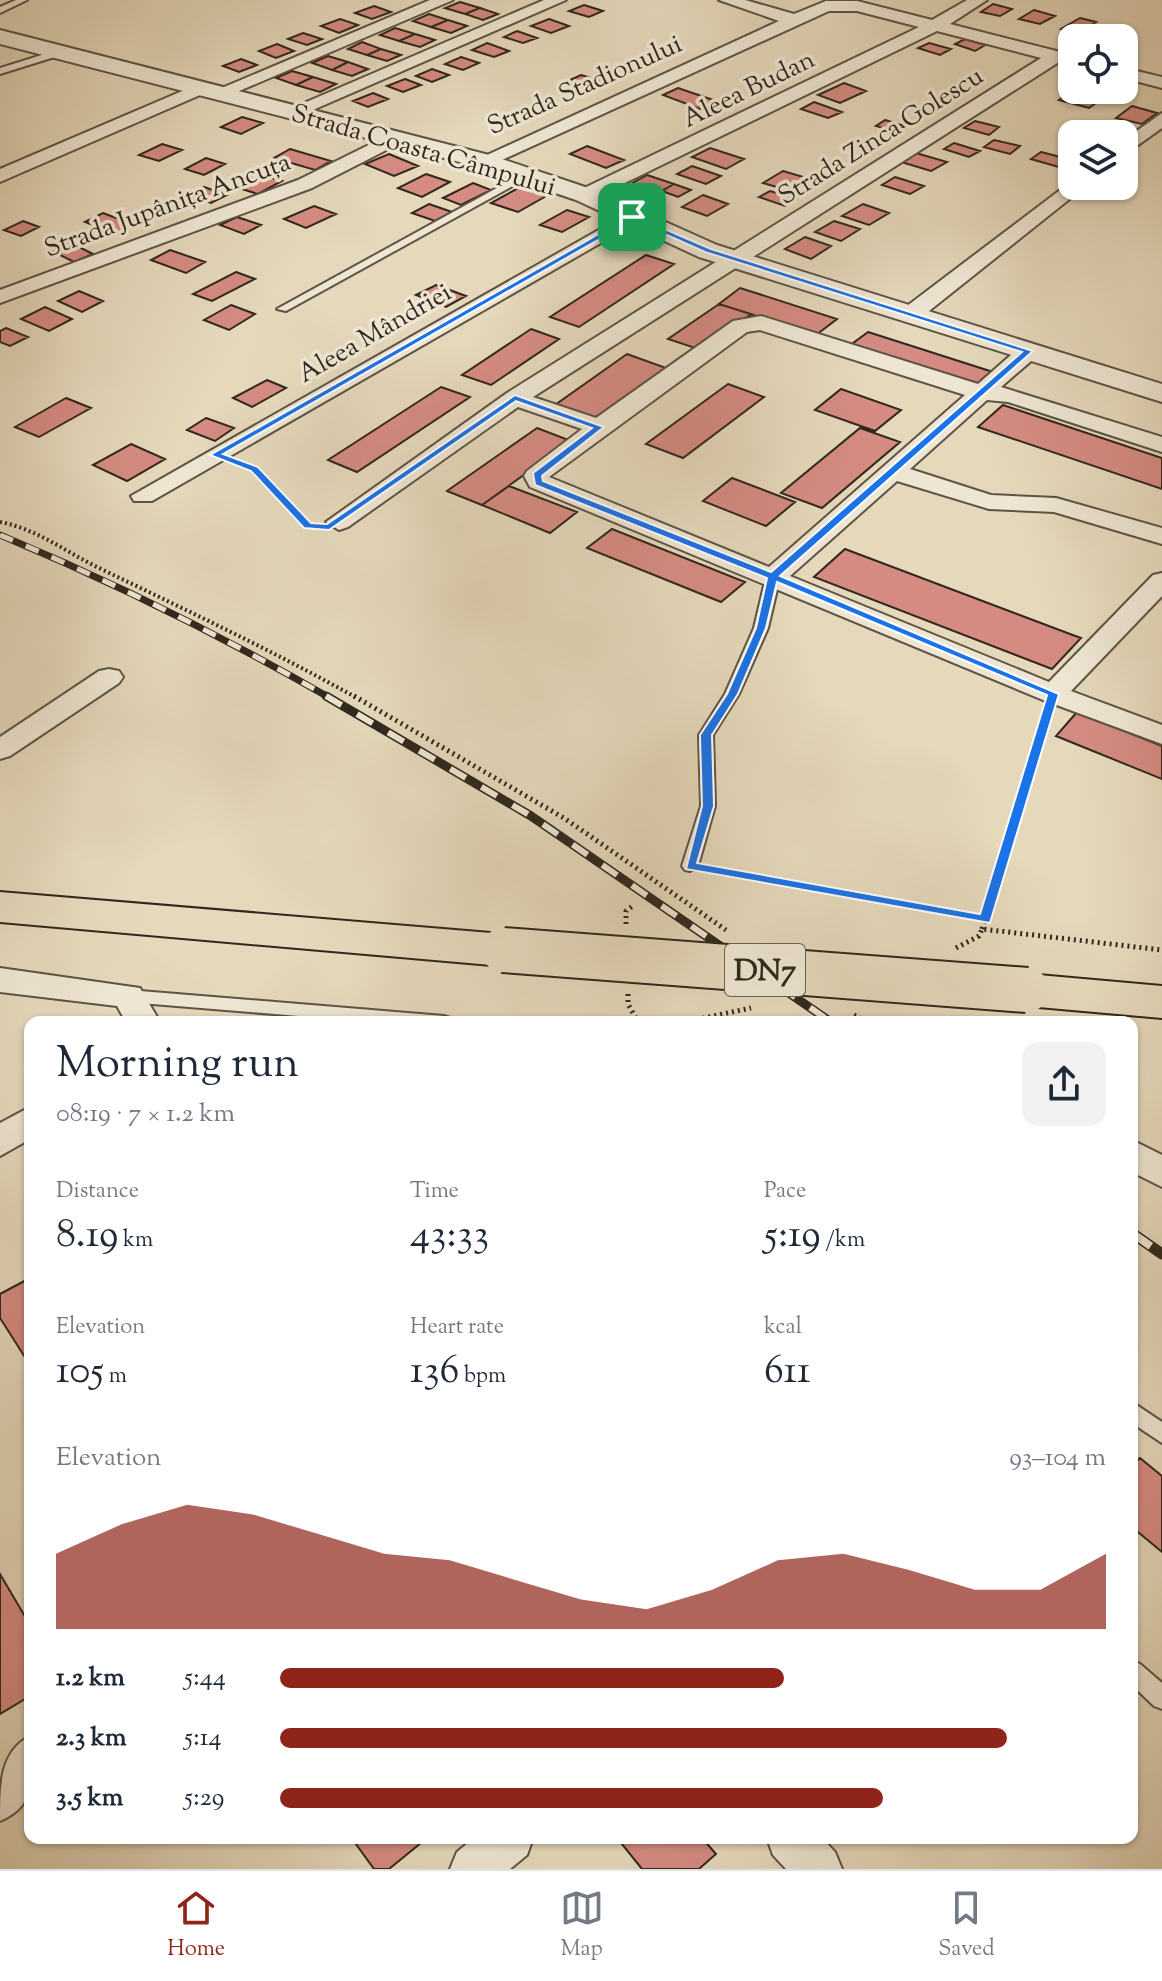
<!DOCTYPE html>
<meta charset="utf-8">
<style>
:root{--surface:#fff;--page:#f2f2f3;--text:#1f2937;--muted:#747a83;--line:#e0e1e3;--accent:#8f2418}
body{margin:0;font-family:"Sorts Mill Goudy",serif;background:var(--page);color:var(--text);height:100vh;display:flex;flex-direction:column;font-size:30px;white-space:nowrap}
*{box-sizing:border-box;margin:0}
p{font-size:26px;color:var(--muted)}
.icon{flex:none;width:44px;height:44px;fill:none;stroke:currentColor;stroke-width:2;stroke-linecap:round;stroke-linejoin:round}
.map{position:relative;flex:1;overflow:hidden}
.panel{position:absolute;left:24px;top:1016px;width:1114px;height:828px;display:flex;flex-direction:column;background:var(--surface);border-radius:16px;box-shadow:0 2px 6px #0004}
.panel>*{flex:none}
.controls{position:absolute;left:1058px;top:24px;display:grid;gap:16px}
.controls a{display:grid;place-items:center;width:80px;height:80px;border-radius:16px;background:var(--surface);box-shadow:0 2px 6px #0004;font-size:40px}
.pin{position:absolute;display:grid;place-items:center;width:68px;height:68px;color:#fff;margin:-34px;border-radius:16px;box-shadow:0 4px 12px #0006}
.round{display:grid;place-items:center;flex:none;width:84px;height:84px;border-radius:16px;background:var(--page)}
.overview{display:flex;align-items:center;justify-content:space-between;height:136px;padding:0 32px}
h1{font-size:44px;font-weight:600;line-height:60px}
.metrics{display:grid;grid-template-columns:repeat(3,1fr);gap:12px;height:136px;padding:8px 32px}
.metrics div{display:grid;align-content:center}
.metrics b{font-size:40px;font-weight:600}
.metrics small{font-size:22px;font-weight:400}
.metrics p{font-size:22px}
.chart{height:224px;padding:16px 32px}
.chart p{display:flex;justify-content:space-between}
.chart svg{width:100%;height:144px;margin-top:8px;fill:var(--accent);opacity:.7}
ul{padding:0 32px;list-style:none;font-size:26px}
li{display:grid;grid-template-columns:128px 96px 1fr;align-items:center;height:60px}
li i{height:20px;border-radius:10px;background:var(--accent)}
.tabs{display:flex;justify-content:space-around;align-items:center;height:112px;border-top:2px solid var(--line);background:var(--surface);font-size:22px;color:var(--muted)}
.tabs a{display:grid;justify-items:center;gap:4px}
.tabs .active{color:var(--accent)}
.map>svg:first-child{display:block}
.building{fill:#d58b82;stroke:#30281e;stroke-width:2}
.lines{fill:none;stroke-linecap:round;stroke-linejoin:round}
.service-casing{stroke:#5d5445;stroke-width:4}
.minor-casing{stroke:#5d5445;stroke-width:4}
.tertiary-casing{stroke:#5d5445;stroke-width:4}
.primary-casing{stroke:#30281e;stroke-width:4}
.path-far1{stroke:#30281e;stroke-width:4;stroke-dasharray:2 3;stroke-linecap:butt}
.path{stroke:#30281e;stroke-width:5;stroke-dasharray:2 4;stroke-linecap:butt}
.service{fill:#eee6d3;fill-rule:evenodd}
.minor{fill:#eee6d3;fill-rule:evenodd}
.tertiary{fill:#eee6d3;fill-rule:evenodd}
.primary{fill:#e5d8bb;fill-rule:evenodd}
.rail-far2-casing{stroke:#30281e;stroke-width:7}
.rail-far1-casing{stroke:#30281e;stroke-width:9}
.rail-casing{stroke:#30281e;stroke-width:11}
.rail-far2{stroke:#eee6d3;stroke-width:5;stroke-dasharray:14;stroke-linecap:butt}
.rail-far1{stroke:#eee6d3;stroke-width:6;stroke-dasharray:18;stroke-linecap:butt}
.rail{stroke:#eee6d3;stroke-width:8;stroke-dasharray:23;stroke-linecap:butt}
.primary-bridge-casing{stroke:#30281e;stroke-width:48;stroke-linecap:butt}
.primary-bridge{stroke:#e5d8bb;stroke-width:44}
.route{fill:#1a73e8;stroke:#fff;stroke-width:2;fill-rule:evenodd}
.labels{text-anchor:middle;stroke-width:7;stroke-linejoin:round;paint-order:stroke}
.far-street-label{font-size:26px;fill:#30281e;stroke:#eee6d3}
.shield{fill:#eee6d3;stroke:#696154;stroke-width:2}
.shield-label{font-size:30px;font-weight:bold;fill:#30281e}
</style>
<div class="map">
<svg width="1162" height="1869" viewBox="0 0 1162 1869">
<rect width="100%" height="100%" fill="#e5d8bb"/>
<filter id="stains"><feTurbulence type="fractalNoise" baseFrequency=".0025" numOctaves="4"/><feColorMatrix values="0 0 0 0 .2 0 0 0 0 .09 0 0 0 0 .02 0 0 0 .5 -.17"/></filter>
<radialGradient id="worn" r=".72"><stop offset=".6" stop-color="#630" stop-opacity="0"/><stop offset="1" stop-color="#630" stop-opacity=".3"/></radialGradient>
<!-- building -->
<path class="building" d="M460 2 480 8 465 14 445 8Z
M993 4 1012 9 1000 16 981 12Z
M584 5 603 11 589 17 569 11Z
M374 6 391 12 372 19 355 13Z
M480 8 498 14 483 20 465 14Z
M1034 10 1055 16 1040 24 1019 19Z
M429 14 448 20 431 27 413 21Z
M1080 18 1096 22 1077 34 1061 29Z
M340 19 358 25 339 33 321 26Z
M549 19 569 26 551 33 531 26Z
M448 20 467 26 451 33 431 27Z
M395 28 415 34 399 41 380 35Z
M517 31 537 38 523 43 504 37Z
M303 33 322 39 307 45 288 39Z
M415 34 435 40 420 47 399 41Z
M965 39 985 45 975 51 955 44Z
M362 42 381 49 367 55 348 49Z
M487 43 509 51 494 57 472 50Z
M929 43 951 49 940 55 918 48Z
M277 44 294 51 276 58 259 51Z
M381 49 401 55 387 61 367 55Z
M328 56 348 62 332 70 312 63Z
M461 57 479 63 463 70 445 64Z
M241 59 257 65 239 72 223 66Z
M348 62 368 69 352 76 332 70Z
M432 69 449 75 432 82 416 76Z
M292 71 313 77 296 85 276 78Z
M581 75 608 83 587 93 561 84Z
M313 77 336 84 320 92 296 85Z
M405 79 421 85 403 92 387 86Z
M844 83 866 91 840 103 818 95Z
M678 88 716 101 700 109 663 95Z
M1073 90 1103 98 1089 108 1059 100Z
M373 93 388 99 368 107 353 101Z
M814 102 842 112 828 118 801 109Z
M1132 106 1157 113 1142 124 1116 118Z
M242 117 263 123 241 134 221 127Z
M885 120 905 126 896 132 876 126Z
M975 121 999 127 989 135 964 128Z
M994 140 1020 146 1010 154 984 147Z
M954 143 980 151 969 157 944 149Z
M162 144 182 150 159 161 139 155Z
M587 146 624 160 606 168 570 154Z
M710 148 744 159 726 169 692 157Z
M290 149 331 161 315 170 274 158Z
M1041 152 1072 160V161L1062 168 1031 159Z
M916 153 947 162 931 171 901 162Z
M389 154 418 166 394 176 365 164Z
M206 158 225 164 204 175 185 169Z
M692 166 721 176 706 184 677 174Z
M783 171 810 179 790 191 763 183Z
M256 173 282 181 258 194 232 186Z
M426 174 450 182 422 197 398 188Z
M647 175 674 184 647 199 620 190Z
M895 177 924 186 910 194 882 185Z
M473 183 491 190 461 205 443 198Z
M674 184 691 190 678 197 662 191Z
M522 186 548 195 518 212 491 203Z
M204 187 227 195 211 203 188 195Z
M770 191 796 199 785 206 759 197Z
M703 195 728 204 707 216 682 207Z
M429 204 452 212 435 221 412 213Z
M863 204 889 213 869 225 842 216Z
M314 206 336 214 306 228 284 219Z
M567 210 589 217 562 232 540 225Z
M103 213 135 225 116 234 85 222Z
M237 217 261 225 244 234 220 225Z
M23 221 39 227 21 236 4 230Z
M834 221 860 229 841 241 815 232Z
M805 237 831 246 811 259 785 249Z
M71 243 93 254 74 262 52 251Z
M170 250 205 262 186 273 151 260Z
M646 255 674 264 579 327 550 317Z
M236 272 255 279 212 301 193 294Z
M436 285 466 296 446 307 416 295Z
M740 288 837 319 816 335 719 304Z
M79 291 103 301 82 312 58 301Z
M719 304 751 314 701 350 668 339Z
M231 305 255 314 229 330 204 320Z
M45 307 72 319 49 331 21 319Z
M6 328 28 337 10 346 0 342V331Z
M531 329 559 339 491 385 462 375Z
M868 332 993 372 975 387 849 346Z
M627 354 666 368 595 419 555 405Z
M267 380 286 388 252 407 233 398Z
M728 384 764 397 683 458 646 444Z
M441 387 470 397 357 472 328 460Z
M841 389 901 410 875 431 815 410Z
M66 398 91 408 39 437 15 427Z
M1003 405 1162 458V489L978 427Z
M206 418 234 428 215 441 187 430Z
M537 428 571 441 482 505 447 491Z
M860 428 900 442 822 508 781 493Z
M131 444 165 459 127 481 93 465Z
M732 478 795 502 766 526 703 501Z
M509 486 577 512 550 533 482 505Z
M612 529 745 582 721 602 587 548Z
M845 549 1070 634 1081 638 1052 669 814 577Z
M1077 712 1162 746V779L1056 736Z
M30 1278V1365L0 1318V1294Z
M1140 1458 1162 1476V1552L1132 1527V1465Z
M0 1574 30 1625V1696L0 1714Z
M356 1838H427L389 1869H374L353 1840Z
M627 1838H702L716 1854 699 1869H642L621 1843Z"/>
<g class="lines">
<!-- service casing -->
<g class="service-casing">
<path id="service" d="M16 0H27L0 13V7Z
M61 49 64 50V54L0 74V68Z
M526 172 531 175 529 177 286 311 277 309Z
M773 573 780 577 768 628 739 694 713 735 715 806 698 866 690 871 685 870 682 866 701 806 699 735 725 694 754 628 766 577Z
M128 990 444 1016 450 1018 452 1022H371L128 1002 120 996Z
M1132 1402 1162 1422V1443L1132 1423Z
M1132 1660 1140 1664 1162 1683V1709L1154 1706 1132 1685Z"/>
</g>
<!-- minor casing -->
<g class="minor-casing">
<path id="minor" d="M430 0H453L225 97 219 98 210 93Z
M544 0H566L299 116H285L283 112Z
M719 0H745L794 14 826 1H857L932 20 967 0H987L950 24 1072 55V63L1059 62 533 397 596 418 733 321 761 316 978 384 1021 346H1037L1040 351 1037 356 1001 387 1162 437V452L1008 402 987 400 910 469 991 495 1056 498 1162 528V544L1054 512 989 509 897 481 790 576 1049 682 1153 575 1162 573V596L1071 691 1162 725V744L1043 700 530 487 524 476 527 471 582 429 518 407 348 527 339 530 326 522 507 393 1041 58 937 31 592 199H578L575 195 578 191 919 27 857 11H829L491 165 484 167 474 161 779 21ZM760 330 965 395 769 567 549 477 747 332Z
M1124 68 1162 77V88L1124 78Z
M201 83 207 84V92L0 182V169Z
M1162 113V128L1124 155V140Z
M395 132 404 138 402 142 312 188 0 303V290L298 180Z
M1072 181V186H1086L919 319H903L900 314 903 309Z
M632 211 642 217 639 221 152 501H134L131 496Z
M109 669 119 671 123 677 119 683 10 756 0 759V737L99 671Z
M0 968 140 988 160 1022H126L117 1006 0 992Z
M30 1107V1139L0 1156V1123Z
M1132 1140 1162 1155V1187L1132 1172Z
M30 1736C30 1773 40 1804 0 1821 0 1784 0 1752 30 1736Z
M474 1838H533L527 1855 510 1869H450L457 1852Z
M767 1838H822L835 1852 842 1869H786L773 1855Z"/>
</g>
<!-- tertiary casing -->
<g class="tertiary-casing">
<path id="tertiary" d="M0 30 493 156 594 190 717 245 1162 384V402L699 257 576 200 475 166 0 44Z"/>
</g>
<!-- primary casing -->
<g class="primary-casing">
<path id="primary" d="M0 892 503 934 519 939 525 950 519 961 503 966 0 922Z
M1027 974 1162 986V1018L1027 1006 1011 1001 1004 990 1011 979Z"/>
</g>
<!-- path-far1 -->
<path class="path-far1" d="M243 465 254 469 308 526H315
M0 522C37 529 66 552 99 568 186 610 273 651 357 698"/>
<!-- path -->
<path class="path" d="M354 696 564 818 726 930
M712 870 985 919
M626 924V911L634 905
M982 929 1047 715
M956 948 979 936 982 929 1162 950
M628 994V1004L638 1022
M854 1015 868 1022
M685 1022 751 1008"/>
<!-- service -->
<use href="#service" class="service"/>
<!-- minor -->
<use href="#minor" class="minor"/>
<!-- tertiary -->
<use href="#tertiary" class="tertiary"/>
<!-- primary -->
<use href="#primary" class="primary"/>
<!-- rail-far2 casing -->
<g class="rail-far2-casing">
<path id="rail-far2" d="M0 535C113 582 224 637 330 698"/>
</g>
<!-- rail-far1 casing -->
<g class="rail-far1-casing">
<path id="rail-far1" d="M326 696 531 816 831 1022"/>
</g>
<!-- rail casing -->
<g class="rail-casing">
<path id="rail" d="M1132 1233 1162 1254"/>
</g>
<!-- rail-far2 -->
<use href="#rail-far2" class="rail-far2"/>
<!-- rail-far1 -->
<use href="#rail-far1" class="rail-far1"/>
<!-- rail -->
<use href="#rail" class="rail"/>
<!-- primary-bridge casing -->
<g class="primary-bridge-casing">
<path id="primary-bridge" d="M503 950 1027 990"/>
</g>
<!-- primary-bridge -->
<use href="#primary-bridge" class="primary-bridge"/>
</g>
<!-- route -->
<path class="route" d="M632 215 711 249 1033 351 780 576 1059 694 990 923 686 869 702 806 700 735 727 694 756 628 767 578 535 485 533 473 592 428 516 401 329 530 304 528 251 471 210 455ZM633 220 705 252 1022 352 771 572 543 481 542 476 604 427 515 395 327 524 311 523 258 467 223 454ZM777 582 1047 695 980 914 697 863 714 806 712 735 738 694 766 628Z"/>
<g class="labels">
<!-- far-street labels -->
<g class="far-street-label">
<text transform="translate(584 84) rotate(-24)" y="9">Strada Stadionului</text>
<text transform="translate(748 88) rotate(-26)" y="9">Aleea Budan</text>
<text transform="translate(880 135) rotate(-32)" y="9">Strada Zinca Golescu</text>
<text transform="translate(424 149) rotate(16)" y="9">Strada Coasta Câmpului</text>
<text transform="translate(167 204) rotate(-20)" y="9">Strada Jupânița Ancuța</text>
<text transform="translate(374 332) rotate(-30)" y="9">Aleea Mândriei</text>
</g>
<!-- shield labels -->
<rect class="shield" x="725" y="944" width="80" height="52" rx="6"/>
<g class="shield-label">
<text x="765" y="980">DN7</text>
</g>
</g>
<rect width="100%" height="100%" filter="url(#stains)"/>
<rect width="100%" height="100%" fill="url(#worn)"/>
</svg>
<div class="controls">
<a><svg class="icon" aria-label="locate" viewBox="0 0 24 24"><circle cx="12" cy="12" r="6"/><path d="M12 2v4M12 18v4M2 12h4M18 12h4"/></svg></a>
<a><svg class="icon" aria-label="layers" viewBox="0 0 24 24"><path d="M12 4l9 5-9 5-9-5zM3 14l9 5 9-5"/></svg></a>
</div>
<div class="pin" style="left:632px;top:217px;background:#1e9e55"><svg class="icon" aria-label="arrive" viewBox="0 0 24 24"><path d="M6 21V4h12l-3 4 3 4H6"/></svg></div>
<section class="panel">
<div class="overview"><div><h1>Morning run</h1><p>08:19 · 7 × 1.2 km</p></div><a class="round"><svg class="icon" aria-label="share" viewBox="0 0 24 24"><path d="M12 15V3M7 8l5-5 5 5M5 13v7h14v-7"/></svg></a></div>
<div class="metrics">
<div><p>Distance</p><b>8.19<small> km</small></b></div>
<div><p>Time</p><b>43:33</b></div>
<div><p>Pace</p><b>5:19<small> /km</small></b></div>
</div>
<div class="metrics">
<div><p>Elevation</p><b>105<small> m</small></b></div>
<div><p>Heart rate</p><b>136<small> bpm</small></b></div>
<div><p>kcal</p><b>611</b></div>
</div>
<div class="chart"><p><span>Elevation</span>93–104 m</p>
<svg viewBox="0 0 160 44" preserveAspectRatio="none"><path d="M0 44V21L10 12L20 6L30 9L40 15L50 21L60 23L70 29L80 35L90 38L100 32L110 23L120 21L130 26L140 32L150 32L160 21V44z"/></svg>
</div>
<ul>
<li><b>1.2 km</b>5:44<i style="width:61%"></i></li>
<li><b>2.3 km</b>5:14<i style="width:88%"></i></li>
<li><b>3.5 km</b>5:29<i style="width:73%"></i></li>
</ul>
</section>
</div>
<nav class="tabs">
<a class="active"><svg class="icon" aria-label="home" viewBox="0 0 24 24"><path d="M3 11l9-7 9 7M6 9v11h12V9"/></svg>Home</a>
<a><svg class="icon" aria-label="map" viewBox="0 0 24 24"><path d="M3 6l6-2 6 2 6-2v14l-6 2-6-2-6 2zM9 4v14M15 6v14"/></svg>Map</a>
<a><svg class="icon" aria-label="saved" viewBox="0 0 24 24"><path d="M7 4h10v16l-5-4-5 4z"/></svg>Saved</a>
</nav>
